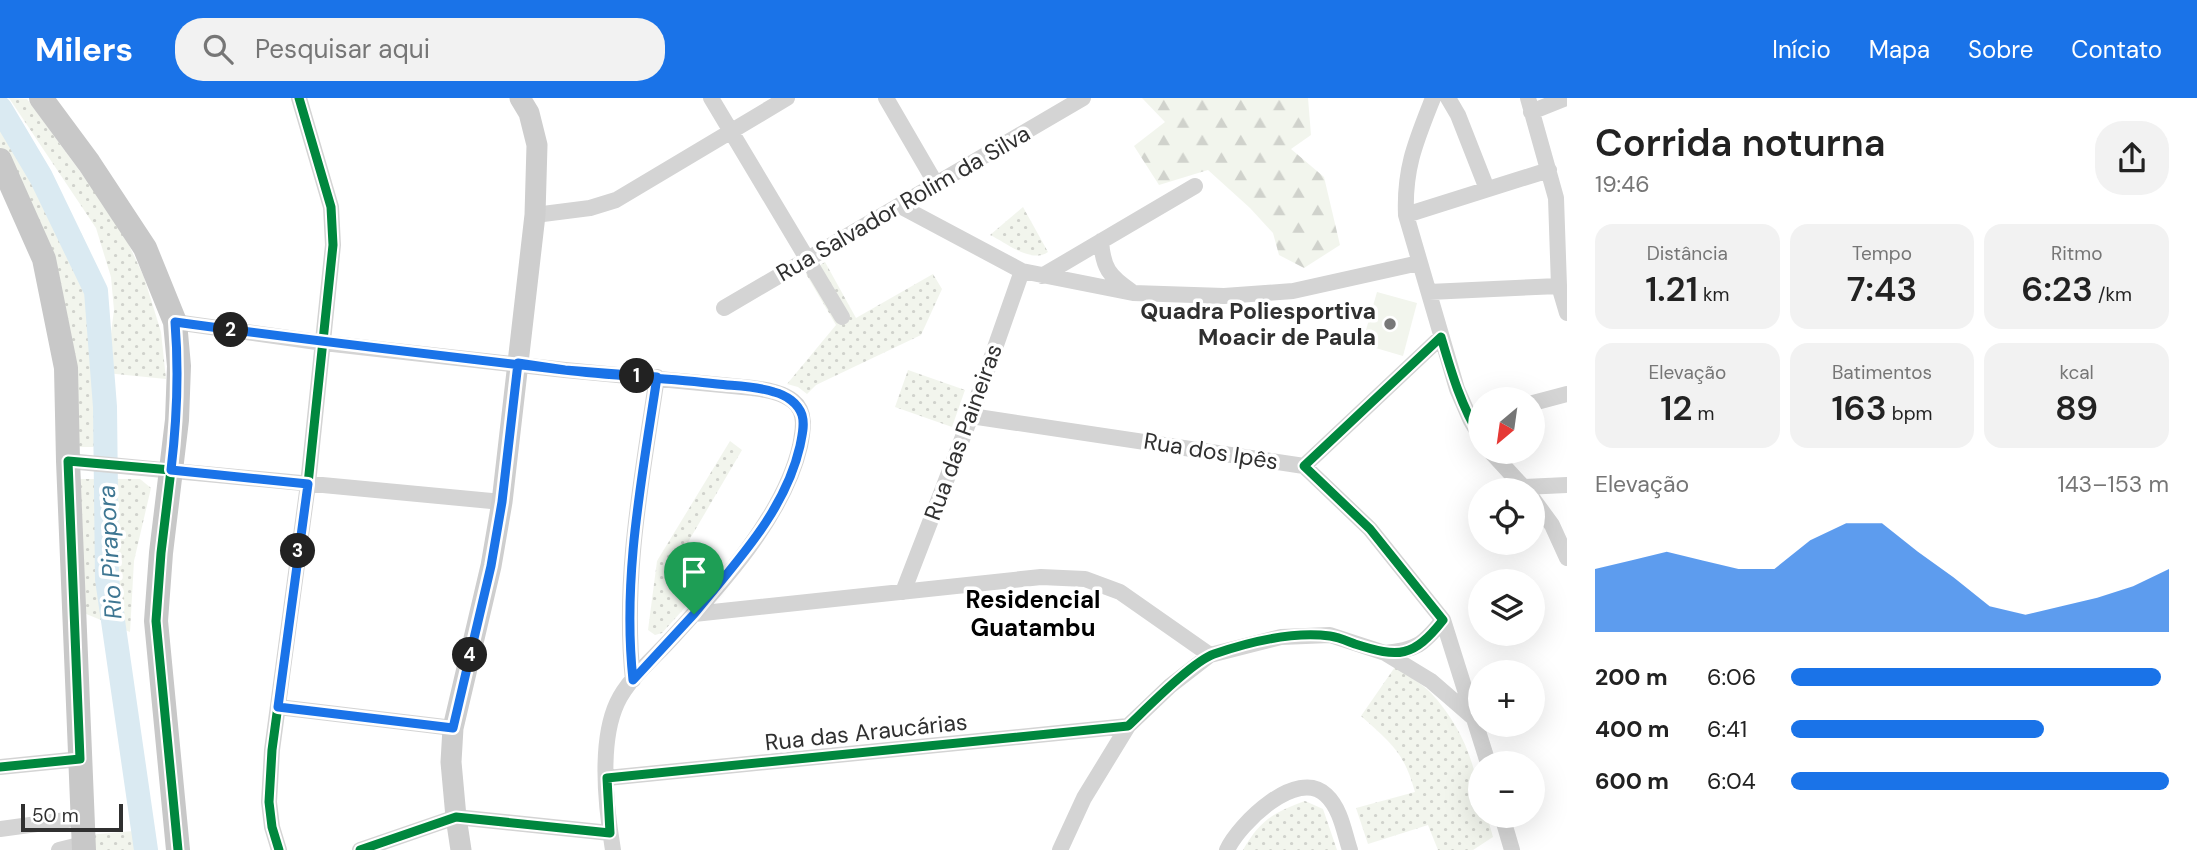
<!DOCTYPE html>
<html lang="pt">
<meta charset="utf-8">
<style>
:root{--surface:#fff;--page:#f2f2f2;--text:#222;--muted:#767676;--accent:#1a73e8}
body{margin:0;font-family:"DM Sans",sans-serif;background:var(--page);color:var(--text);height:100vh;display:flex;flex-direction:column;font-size:26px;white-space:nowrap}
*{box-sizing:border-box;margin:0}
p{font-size:23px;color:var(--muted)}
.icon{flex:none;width:38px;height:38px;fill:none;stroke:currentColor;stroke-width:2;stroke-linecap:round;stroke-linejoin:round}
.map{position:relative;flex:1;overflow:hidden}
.drawer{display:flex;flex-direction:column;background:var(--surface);width:630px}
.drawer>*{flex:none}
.needle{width:46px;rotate:209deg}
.tools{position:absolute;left:1468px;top:289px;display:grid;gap:14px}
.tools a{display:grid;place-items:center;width:77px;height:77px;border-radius:50%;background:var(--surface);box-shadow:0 7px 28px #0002;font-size:35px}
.scale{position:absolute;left:21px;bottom:18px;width:102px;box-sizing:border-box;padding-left:7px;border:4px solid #303030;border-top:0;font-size:19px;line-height:24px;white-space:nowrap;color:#303030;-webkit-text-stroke:5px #fff;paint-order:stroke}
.pin{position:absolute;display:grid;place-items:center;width:60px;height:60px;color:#fff;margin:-72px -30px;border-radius:50% 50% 50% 0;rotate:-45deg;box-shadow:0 0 7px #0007}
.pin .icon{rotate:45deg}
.km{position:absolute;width:35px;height:35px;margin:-18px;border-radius:50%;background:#222;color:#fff;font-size:19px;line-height:35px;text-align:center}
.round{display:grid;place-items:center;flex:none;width:74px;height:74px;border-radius:28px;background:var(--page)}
.head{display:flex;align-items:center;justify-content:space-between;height:119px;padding:0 28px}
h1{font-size:38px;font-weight:600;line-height:52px}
.metrics{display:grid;grid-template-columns:repeat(3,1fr);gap:10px;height:119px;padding:7px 28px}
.metrics div{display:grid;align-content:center;border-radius:18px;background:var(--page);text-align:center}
.metrics b{font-size:35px;font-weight:600}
.metrics small{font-size:19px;font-weight:400}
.metrics p{font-size:19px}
.chart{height:196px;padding:14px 28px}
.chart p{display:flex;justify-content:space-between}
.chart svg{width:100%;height:126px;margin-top:7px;fill:var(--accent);opacity:.7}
ul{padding:0 28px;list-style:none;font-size:23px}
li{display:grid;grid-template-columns:112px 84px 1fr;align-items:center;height:52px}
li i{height:18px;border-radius:9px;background:var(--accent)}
header{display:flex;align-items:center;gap:42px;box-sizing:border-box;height:98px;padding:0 35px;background:var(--accent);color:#fff}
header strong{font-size:33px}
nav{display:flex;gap:38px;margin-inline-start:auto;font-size:24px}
.search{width:490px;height:63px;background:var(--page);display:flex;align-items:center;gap:18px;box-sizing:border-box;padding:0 24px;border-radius:28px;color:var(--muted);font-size:26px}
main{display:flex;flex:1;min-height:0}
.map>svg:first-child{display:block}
.forest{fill:url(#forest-firs)}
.park{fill:url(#park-dots)}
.garden{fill:#f2f5ed}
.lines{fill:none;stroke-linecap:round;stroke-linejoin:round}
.river{stroke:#daeaf2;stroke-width:24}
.street{stroke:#d4d4d4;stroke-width:16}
.secondary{stroke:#cecece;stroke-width:21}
.primary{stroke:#c8c8c8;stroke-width:24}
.cycleway-casing{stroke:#fff;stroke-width:13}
.cycleway{stroke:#00873e;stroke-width:9}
.route-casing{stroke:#fff;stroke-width:14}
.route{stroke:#1a73e8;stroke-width:9}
.poi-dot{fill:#787878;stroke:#fff;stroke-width:2.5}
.labels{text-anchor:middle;stroke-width:7;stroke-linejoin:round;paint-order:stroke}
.street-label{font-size:23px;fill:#303030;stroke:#fff}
.poi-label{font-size:23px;font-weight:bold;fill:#303030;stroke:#fff;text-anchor:end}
.water-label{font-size:24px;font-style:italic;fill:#3e7692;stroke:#fff}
.neighbourhood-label{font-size:24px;font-weight:bold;fill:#000;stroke:#fff}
</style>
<header>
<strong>Milers</strong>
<div class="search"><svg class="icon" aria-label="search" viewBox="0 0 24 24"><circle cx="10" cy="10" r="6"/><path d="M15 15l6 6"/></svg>Pesquisar aqui</div>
<nav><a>Início</a><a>Mapa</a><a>Sobre</a><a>Contato</a></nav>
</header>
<main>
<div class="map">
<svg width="1567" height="752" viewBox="0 0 1567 752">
<defs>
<pattern id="forest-firs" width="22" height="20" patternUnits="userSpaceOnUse" patternTransform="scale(1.75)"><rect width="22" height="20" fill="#f2f5ed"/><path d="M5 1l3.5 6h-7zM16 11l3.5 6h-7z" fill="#d0d2cc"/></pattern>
<pattern id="park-dots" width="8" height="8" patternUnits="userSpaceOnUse" patternTransform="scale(1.75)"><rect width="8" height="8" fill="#f2f5ed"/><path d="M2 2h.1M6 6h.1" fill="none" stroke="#d0d2cc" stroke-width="1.8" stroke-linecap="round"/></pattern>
</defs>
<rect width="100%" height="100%" fill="#fff"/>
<!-- forest -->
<path class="forest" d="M1142 0H1308L1311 37 1291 51 1324 79 1340 147 1304 170 1279 157 1273 135 1250 110 1208 72 1159 87 1134 48 1165 24Z"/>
<!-- park -->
<path class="park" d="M9 0 27 1 120 128 144 179 161 234 166 281 106 275 114 212 111 179 96 130Z
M0 5 17 25 82 137 102 183 107 216 98 290 97 349H76L13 73 0 49Z
M1023 109 1048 154C1031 166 1007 145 990 137Z
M825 164 856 220 933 176 942 191 921 237 816 287 807 296 798 289 787 286 836 227 806 176Z
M908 272 965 292 952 329 895 309Z
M730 343 742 352 684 451 717 474 662 535 655 537 648 532 657 463Z
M74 381H140L151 390 134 463 130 534 79 513Z
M1395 569C1407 577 1421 585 1431 595 1462 628 1480 672 1480 718H1487L1493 739 1473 752H1438L1428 727 1368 746 1356 710 1415 694C1404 654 1391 645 1361 618Z
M1305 703 1323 711 1337 752H1243C1260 722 1273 715 1305 703Z
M134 733 137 752H89L87 737Z"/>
<!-- garden -->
<path class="garden" d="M1377 194 1417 205 1403 258 1362 246Z"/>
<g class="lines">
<!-- river -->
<path class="river" d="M0 10 41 79 96 193 105 309 107 481 146 752"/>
<!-- street -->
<path class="street" d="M711 0 842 219
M886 0 936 86
M1433 0C1416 43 1404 70 1406 117L1457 291 1471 323 1480 338
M1448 0 1458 17 1487 91
M1528 0 1556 100 1559 188 1567 215
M1531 14 1566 0
M900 108 1022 173 1133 195 1224 198 1293 193 1419 165
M535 117 590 110 616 102 787 0
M1406 117 1549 72
M1101 143C1103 170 1109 178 1131 193
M1042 178 1195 88
M1429 194 1559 188
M724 210 1083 0
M175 224 324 245 565 272 753 290C766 292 782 294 793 303 807 314 803 333 800 348 784 418 720 488 672 540 654 560 628 581 617 605 599 644 606 710 613 752
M1533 305 1567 296
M971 318 1304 368 1370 431 1443 522 1488 665
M1491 354 1526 392
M68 363 502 404
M1304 368 1441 239
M1524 389 1567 387
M1533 401 1552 427 1567 460
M903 494 971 318 1022 173
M694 516 1041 479 1085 481 1120 494 1210 557
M1385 555C1416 552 1423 547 1443 522
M633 582C622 480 642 380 657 279
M278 609 453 630
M0 669 80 661
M607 680 1128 628
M1502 718 1512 752
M0 731 81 720
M59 752 83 746
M279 752 272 729 269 704 272 652 308 386 333 147 331 109 299 0
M360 752 456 719 610 735
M1060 752 1084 700 1128 628 1170 588 1210 557 1281 539 1330 537 1385 555 1431 583 1476 622
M1227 752C1239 726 1297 669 1326 697 1341 711 1344 734 1350 752"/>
<!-- secondary -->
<path class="secondary" d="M461 752 456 719 451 664 453 630 491 468 502 404 535 117 537 47 529 15 520 0"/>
<!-- primary -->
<path class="primary" d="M41 0 89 65 145 150 175 224 179 268 177 322 161 455 156 523 178 752
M0 62 44 161 66 270 68 363 84 752"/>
<!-- cycleway casing -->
<g class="cycleway-casing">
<path id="cycleway" d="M0 669 80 661 68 363 171 372 161 455 156 523 178 752
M279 752 272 729 269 704 272 652 308 386 333 147 331 109 299 0
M360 752 456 719 610 735 607 680 1128 628C1146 611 1193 563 1214 556 1249 544 1292 533 1330 538 1338 539 1347 543 1355 546 1399 560 1413 560 1443 522L1370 431 1304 368 1441 239C1451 273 1461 308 1480 338"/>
</g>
<!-- cycleway -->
<use href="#cycleway" class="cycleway"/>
</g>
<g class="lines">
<!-- route casing -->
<g class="route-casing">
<path id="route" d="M694 516C735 465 785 414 800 348 802 337 805 327 802 317 798 305 786 297 774 294 756 288 736 288 717 286 666 280 615 278 564 272 434 257 305 242 175 224 179 274 177 322 171 372L308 386 278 609 453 630 491 468 502 404 518 265 565 272 657 279C642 380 622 480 633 582L694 516"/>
</g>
<!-- route -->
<use href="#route" class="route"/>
</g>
<!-- markers -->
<circle class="poi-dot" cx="1390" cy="226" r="7"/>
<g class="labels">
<!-- street labels -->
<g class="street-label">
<text transform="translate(903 105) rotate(-30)" y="8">Rua Salvador Rolim da Silva</text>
<text transform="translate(963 334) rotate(-70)" y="8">Rua das Paineiras</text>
<text transform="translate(1211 353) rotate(9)" y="8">Rua dos Ipês</text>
<text transform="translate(866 634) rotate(-6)" y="8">Rua das Araucárias</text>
</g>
<!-- poi labels -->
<g class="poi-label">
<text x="1376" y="221">Quadra Poliesportiva<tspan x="1376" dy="26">Moacir de Paula</tspan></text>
</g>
<!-- water labels -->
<g class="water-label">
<text transform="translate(110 454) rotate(-93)" y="8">Rio Pirapora</text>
</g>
<!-- neighbourhood labels -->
<g class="neighbourhood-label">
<text x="1033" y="510">Residencial<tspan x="1033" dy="28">Guatambu</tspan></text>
</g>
</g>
</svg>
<div class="tools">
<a><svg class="needle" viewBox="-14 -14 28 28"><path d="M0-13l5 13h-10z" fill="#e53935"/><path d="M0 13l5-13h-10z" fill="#767676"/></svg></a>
<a><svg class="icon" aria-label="locate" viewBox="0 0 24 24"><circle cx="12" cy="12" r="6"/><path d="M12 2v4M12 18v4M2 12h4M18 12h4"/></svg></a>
<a><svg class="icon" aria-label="layers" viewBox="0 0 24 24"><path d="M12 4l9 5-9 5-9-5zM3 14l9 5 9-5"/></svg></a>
<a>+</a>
<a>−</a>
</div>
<div class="scale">50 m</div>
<div class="pin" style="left:694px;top:516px;background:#1e9e55"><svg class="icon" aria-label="arrive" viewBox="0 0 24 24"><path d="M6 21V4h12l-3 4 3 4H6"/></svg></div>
<b class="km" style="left:637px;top:278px">1</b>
<b class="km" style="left:231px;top:232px">2</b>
<b class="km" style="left:298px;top:453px">3</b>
<b class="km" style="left:470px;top:557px">4</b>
</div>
<section class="drawer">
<div class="head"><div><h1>Corrida noturna</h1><p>19:46</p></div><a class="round"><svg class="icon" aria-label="share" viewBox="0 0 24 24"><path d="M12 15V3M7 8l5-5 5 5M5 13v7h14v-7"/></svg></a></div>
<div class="metrics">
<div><p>Distância</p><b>1.21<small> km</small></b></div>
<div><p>Tempo</p><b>7:43</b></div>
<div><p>Ritmo</p><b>6:23<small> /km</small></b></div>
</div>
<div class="metrics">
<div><p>Elevação</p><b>12<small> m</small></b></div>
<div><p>Batimentos</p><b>163<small> bpm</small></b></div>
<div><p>kcal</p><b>89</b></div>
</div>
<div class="chart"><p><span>Elevação</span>143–153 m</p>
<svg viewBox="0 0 160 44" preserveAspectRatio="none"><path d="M0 44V22L10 19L20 16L30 19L40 22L50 22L60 12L70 6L80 6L90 16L100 25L110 35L120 38L130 35L140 32L150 28L160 22V44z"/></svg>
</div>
<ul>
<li><b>200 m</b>6:06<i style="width:98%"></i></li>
<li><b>400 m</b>6:41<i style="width:67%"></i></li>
<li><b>600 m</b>6:04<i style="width:100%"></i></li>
</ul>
</section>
</main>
